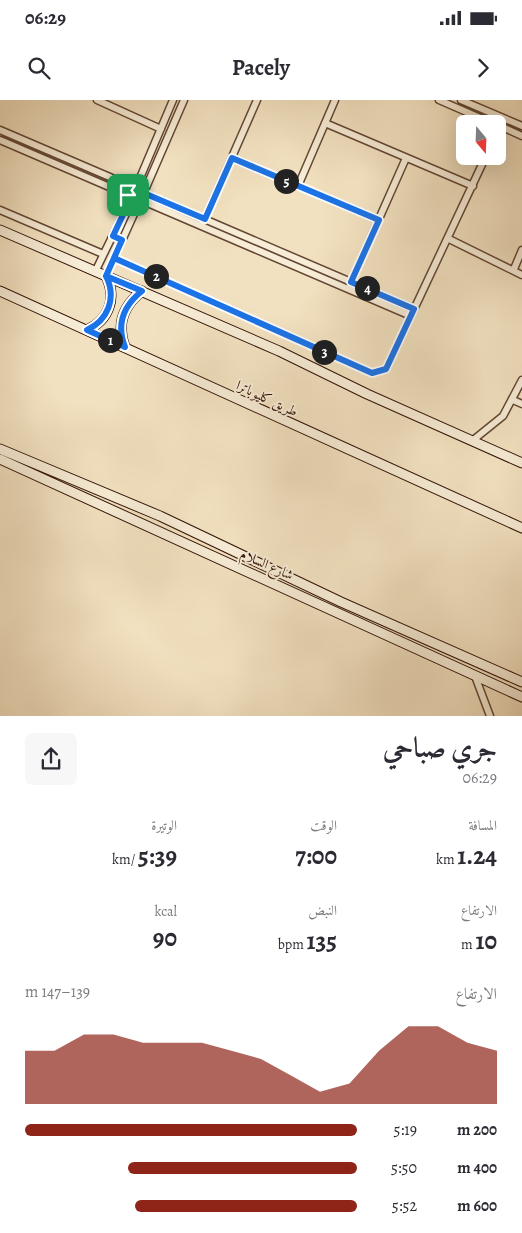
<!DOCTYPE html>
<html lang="ar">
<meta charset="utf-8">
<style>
:root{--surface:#fff;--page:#f7f7f7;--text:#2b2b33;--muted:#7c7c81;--accent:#8f2418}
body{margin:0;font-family:Alegreya,Amiri,serif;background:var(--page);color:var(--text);direction:rtl;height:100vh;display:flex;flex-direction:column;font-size:19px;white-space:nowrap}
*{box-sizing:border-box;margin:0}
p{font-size:16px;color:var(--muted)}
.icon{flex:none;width:28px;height:28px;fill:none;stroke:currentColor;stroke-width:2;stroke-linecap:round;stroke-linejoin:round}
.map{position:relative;height:616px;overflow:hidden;direction:ltr}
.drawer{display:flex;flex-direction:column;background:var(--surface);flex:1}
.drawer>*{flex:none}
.needle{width:32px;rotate:161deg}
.buttons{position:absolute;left:456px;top:15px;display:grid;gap:10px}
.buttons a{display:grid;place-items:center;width:50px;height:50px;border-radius:8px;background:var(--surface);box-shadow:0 5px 20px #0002;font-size:25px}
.pin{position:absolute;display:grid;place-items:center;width:42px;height:42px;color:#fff;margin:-21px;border-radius:10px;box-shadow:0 2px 8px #0006}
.km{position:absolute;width:25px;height:25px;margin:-12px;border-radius:50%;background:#222;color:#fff;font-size:14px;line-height:25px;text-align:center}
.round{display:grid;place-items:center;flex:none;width:52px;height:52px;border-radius:8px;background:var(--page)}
.headline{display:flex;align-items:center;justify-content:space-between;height:85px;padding:0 25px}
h1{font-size:28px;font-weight:700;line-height:38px}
.figures{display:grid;grid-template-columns:repeat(3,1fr);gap:8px;height:85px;padding:5px 25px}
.figures div{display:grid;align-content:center}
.figures b{font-size:25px;font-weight:700}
.figures small{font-size:14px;font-weight:400}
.figures p{font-size:14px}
.chart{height:140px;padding:10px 25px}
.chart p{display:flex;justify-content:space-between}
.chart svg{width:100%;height:90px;margin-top:5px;fill:var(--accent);opacity:.7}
ul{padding:0 25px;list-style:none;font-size:16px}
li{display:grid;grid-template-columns:80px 60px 1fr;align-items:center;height:38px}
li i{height:12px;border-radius:6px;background:var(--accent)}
.status{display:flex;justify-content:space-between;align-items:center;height:35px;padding:0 25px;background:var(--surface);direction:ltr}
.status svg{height:14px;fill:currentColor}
header{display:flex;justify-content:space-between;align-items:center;height:65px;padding:0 25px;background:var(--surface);font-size:22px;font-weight:700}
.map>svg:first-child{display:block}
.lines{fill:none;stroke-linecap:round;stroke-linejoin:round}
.street-casing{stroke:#624634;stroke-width:9}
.secondary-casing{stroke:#321306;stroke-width:11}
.street{stroke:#f7ecd6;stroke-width:6}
.secondary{stroke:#f7ecd6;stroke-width:9}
.route-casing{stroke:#fff;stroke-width:10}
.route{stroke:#1a73e8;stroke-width:6}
.labels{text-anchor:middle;stroke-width:4;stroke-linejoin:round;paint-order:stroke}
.street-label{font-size:14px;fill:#321306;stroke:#f7ecd6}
</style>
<div class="status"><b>06:29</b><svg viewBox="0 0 49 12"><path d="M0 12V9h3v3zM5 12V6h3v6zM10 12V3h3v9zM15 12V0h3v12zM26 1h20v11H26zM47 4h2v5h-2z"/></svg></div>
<header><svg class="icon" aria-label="forward" viewBox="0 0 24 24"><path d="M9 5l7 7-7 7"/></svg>Pacely<svg class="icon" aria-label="search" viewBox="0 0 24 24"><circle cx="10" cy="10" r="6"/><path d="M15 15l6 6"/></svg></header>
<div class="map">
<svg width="522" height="616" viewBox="0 0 522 616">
<rect width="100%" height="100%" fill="#f2e1c0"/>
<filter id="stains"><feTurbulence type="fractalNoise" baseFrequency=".004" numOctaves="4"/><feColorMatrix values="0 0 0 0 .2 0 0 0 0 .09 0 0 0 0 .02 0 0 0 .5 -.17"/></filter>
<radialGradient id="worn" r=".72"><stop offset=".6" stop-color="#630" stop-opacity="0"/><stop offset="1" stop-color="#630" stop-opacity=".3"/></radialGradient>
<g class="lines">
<!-- street casing -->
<g class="street-casing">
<path id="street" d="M97 0 161 29
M439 0 494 24
M461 0 522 26
M325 23 473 86
M498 25 522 36
M0 30 133 87
M0 40 128 95
M232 58 379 120
M137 85 173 0
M298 86 335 0
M145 90 184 0
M146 94 414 209
M143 101 411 216
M0 110 103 154
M203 123 257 0
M449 139 522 175
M114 158 372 273 386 269 486 56
M514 169 522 150
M95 172 130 100
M106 176 139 103
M351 182 406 58
M513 300 522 304
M472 341 503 316 522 280
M475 576 490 616"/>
</g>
<!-- secondary casing -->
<g class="secondary-casing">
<path id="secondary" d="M0 130 279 251 367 294 522 363
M0 191 522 428
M87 230C109 220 117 198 106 176
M125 247C116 224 123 206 142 191
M0 349 160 416 341 502 522 582
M0 359 522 597"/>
</g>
<!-- street -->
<use href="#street" class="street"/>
<!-- secondary -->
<use href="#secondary" class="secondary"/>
</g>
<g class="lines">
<!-- route casing -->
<g class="route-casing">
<path id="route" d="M128 95 130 100 113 136 122 140 106 176C117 198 108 220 87 230L125 247C116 224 123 206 142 191L106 176 114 158 372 273 386 269 414 209 351 182 379 120 232 58 205 119 146 94 141 86 133 87 128 95"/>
</g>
<!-- route -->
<use href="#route" class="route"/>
</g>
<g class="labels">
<!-- street labels -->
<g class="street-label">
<text transform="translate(267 298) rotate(25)" y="5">طريق كليوباترا</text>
<text transform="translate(267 464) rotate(24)" y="5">شارع السلام</text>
</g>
</g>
<rect width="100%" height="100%" filter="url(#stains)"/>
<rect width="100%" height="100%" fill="url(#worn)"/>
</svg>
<div class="buttons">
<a><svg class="needle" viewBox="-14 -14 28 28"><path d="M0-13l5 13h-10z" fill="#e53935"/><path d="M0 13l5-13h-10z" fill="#7c7c81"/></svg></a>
</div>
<div class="pin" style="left:128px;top:95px;background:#1e9e55"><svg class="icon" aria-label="arrive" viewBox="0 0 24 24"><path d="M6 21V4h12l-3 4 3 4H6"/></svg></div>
<b class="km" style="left:110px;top:240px">1</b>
<b class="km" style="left:156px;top:176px">2</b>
<b class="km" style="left:324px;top:252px">3</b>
<b class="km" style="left:367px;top:188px">4</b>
<b class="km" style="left:286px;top:81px">5</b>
</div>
<section class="drawer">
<div class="headline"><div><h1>جري صباحي</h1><p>06:29</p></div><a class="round"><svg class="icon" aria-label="share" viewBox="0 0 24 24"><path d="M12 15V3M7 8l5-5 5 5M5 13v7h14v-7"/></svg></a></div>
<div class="figures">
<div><p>المسافة</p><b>1.24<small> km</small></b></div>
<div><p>الوقت</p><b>7:00</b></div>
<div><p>الوتيرة</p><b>5:39<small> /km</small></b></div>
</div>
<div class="figures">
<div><p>الارتفاع</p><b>10<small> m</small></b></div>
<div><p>النبض</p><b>135<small> bpm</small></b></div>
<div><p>kcal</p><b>90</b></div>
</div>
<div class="chart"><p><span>الارتفاع</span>139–147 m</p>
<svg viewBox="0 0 160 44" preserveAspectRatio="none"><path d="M0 44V18L10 18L20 10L30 10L40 14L50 14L60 14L70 18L80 22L90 30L100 38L110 34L120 18L130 6L140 6L150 14L160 18V44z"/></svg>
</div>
<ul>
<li><b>200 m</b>5:19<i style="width:100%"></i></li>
<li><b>400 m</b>5:50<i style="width:69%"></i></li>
<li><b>600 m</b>5:52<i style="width:67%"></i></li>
</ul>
</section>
